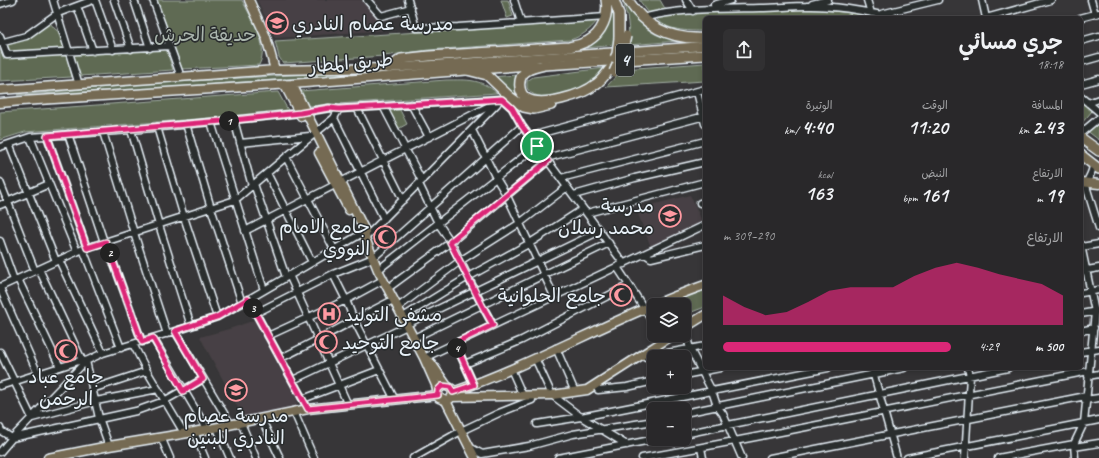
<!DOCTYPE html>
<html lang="ar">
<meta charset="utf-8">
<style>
:root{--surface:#29282a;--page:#313032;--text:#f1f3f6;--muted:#a5a6a8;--line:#454447;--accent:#db2777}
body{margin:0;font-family:Caveat,"Playpen Sans Arabic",sans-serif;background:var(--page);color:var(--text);direction:rtl;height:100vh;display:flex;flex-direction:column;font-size:15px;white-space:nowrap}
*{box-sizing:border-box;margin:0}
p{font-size:13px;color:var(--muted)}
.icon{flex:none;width:22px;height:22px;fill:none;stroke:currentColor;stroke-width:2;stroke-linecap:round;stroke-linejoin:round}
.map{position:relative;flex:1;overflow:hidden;direction:ltr}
.side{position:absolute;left:703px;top:16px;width:380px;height:354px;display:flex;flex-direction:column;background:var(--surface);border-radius:6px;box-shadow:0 2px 6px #0003,0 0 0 1px var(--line);direction:rtl}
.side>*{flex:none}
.buttons{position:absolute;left:647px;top:298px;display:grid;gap:8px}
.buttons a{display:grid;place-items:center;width:44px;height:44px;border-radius:6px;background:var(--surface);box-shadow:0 2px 6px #0003,0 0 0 1px var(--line);font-size:20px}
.pin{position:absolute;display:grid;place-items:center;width:34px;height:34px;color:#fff;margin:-17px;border:2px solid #fff;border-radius:50%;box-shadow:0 1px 4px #0007}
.km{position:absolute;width:20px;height:20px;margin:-10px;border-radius:50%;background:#222;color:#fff;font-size:11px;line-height:20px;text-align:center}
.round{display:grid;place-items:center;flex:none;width:42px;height:42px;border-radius:6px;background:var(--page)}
.head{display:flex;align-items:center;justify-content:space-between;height:68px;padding:0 20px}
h1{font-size:22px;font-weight:600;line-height:30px}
.figures{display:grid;grid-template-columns:repeat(3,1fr);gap:6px;height:68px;padding:4px 20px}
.figures div{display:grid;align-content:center}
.figures b{font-size:20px;font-weight:600}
.figures small{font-size:11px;font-weight:400}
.figures p{font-size:11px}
.chart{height:112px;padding:8px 20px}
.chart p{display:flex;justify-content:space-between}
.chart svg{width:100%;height:72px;margin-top:4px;fill:var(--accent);opacity:.7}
ul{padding:0 20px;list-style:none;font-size:13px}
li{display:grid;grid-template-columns:64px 48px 1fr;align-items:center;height:30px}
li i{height:10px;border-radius:5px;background:var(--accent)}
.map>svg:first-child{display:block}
.built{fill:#474144}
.green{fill:#5e6b52;stroke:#a3aea5}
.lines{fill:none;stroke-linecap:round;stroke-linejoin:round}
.minor-casing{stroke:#e8f1f8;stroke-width:9}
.major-casing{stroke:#e8f1f8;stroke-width:11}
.highway-casing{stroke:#e8f1f8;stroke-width:12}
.minor{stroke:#2a2d2e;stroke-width:6}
.major{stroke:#756b52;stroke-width:8}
.highway{stroke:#756b52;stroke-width:9}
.highway-bridge-casing{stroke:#e8f1f8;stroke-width:12;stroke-linecap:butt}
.highway-bridge{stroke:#756b52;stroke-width:9}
.route-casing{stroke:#fff;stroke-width:8}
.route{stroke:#db2777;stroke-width:5}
.labels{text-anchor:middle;stroke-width:3;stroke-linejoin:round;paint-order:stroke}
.shield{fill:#2a2d2e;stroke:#afb6bb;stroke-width:1}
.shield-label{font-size:18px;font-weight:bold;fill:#e8f1f8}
.poi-label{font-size:19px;fill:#e8f1f8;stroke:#2a2d2e;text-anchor:start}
.park-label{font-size:19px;fill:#aab5ad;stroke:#2a2d2e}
.street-label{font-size:19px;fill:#e8f1f8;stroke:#2a2d2e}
</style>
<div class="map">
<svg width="1099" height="458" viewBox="0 0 1099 458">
<rect width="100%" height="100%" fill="#373638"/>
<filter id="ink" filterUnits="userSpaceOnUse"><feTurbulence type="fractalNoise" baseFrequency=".025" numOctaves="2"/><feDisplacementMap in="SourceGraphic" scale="8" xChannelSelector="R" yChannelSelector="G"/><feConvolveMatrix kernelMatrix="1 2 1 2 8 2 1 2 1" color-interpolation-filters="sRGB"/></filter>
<g filter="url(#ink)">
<!-- built -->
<path class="built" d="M257 0H361L388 30 275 38Z
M690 195 703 223 651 247 636 209Z
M255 320 300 399 296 401 299 407 243 417 200 337 229 329Z"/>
<!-- green -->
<path class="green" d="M157 0H242C251 19 270 44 259 65L182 69Z
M501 0H508L513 16 507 18Z
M622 0C633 12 641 28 657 35 664 38 671 39 678 41L628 45C630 29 628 15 622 0Z
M639 0H660L667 12 649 13Z
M610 1 615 25V45L586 48C607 36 611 24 610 1Z
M786 9 823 10 861 14 860 18H705L704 31C688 31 665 31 655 17L701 12Z
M597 21C589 31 582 36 570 40L428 50 384 56 283 63 279 57 275 41Z
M50 23 55 29 59 32 64 48 9 52 6 45 26 38Z
M0 49 4 59 66 54 72 77 0 81Z
M166 49 173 70 80 76 73 53Z
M705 63V81L606 87 623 69Z
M605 68C599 75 592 82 584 86 571 93 536 105 527 88V81L533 77Z
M387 72 144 89 17 95 144 84 292 75Z
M517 75C514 85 514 92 520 101L491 77Z
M446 80C468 80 479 78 497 93L308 106 300 91Z
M278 92 289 112 25 132 0 140V112Z
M1081 102 1093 110 1081 124Z
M400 110 407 124 398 129 388 111Z
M1099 124V140L1086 130Z
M705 290V307L684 315V305H675L674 303Z"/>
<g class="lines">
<!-- minor casing -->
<g class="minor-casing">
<path id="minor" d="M53 0 79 85
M95 0 113 50
M114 0 131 49
M134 0 150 48
M153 0 181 77
M367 0 381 16 411 8
M408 0 416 28 458 27 606 17
M514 0 521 22
M686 0 693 11
M867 0 871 13
M982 0 986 18
M1091 0 1095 14
M0 4 13 0
M812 4 828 0
M714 5 731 0
M77 6 93 51
M881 14 938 0
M642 18C680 8 721 9 760 8 776 8 791 6 806 6 837 5 867 12 897 18
M986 18 1051 0
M1080 18 1099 13
M0 36 7 55 169 46
M1081 41 1099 36
M0 43 26 36 58 13 93 0
M1081 62 1099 57
M1081 84 1099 79
M697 92 705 124
M1081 97 1099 112
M1088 103 1099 99
M411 104 429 137
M383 106 422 181
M357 108 403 200
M334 118 384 219
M234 120 252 186
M211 122 264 290
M186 124 211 208 242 303
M157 127 184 217 217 317
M131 130 159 225 191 326
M472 130 496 178 507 196 554 296
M103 132 134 233 167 334
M1081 133 1099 118
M68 134 104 242
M47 136 87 248
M531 136 705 89
M30 137 77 252
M240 143 310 136
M9 144 56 261
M0 147 30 137 131 130 300 113 329 108 339 109 502 99 512 108 522 126 624 264
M286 157 334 249
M546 158 705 116
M1093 164C1093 175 1086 179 1086 186L1099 228
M267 173 312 262
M561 178 705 141
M0 182 35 271
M254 184 286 277
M419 184 438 223 451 242 482 305 493 325
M574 195 635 178 705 162
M700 203 705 202
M0 205 49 184
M587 213 705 182
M245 231 499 101
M365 238 497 104
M0 241 14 280
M106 242 142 342
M1081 247 1099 244
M83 249 121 348
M645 254 651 258 705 245
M59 260 103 353
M617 267 629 285 654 324
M39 269 82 360
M378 270 537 146
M1081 271 1099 268
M333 274 346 300 354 320 395 400
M289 275 348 405
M18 279 60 367
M0 287 83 249 235 200 286 157 334 118 339 109
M0 288 38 374
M388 288 451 242 548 161
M1081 293 1099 290
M248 299 308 409
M397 308 460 261 520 223 567 187
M256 313 333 274 373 258 522 126
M1081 314 1097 311
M403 317 468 277 530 243 583 209
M407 324 600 231
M684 326 690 349 712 391 717 406 723 414 742 458
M175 331 231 425
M1081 331 1094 328
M661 335 665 340
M268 336 346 300 383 280
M153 338 207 429
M414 338 609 243
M455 343 474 385
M133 344 147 371 184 433
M556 348 575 392
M0 352 32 418 96 401 158 389
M1081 352 1099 349
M644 354 646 357 705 346
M281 358C319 340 355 319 393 300
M424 358 705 225
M535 358 552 395 581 417 627 445
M86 361 99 418 109 446
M465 364 522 340 629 285
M872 368 897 458
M511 369 523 396
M684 375 720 368
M1088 376 1099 374
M293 380 407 326
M596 385 598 390 627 387 654 381
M0 386 82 360 86 361 103 353 185 328 217 317 242 303 361 234
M92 389 147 371
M303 399 379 370
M1085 400 1099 398
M294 412 314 458
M684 413 904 368
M261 418 280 458
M241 423 256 458
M537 424 581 417 828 368
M0 428 1 431 12 438 136 411 164 401 203 379
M217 428 230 458
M194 432 205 458
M684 434 1008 368
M161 437 170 458
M1074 447 1099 443
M471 448 482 454 529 446 573 434 654 421
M701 448 703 458
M0 452 12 438 86 361
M413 458 461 431 499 413 532 400V396
M558 458 656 439
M642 458C792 432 940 399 1089 371
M770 458 1086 396
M907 458 1099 420
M965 458 970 376 968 368
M998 458 1074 444
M1075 458 1074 444 1084 423 1095 312 1081 245"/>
</g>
<!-- major casing -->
<g class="major-casing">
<path id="major" d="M249 0 266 37 275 70
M284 84 301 116
M292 84 365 231V238L378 270 424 358 436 385 439 398 446 401C452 399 454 395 452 389L447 386H442L438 390
M0 90 275 70 389 68 705 46
M0 103 22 101 292 84 536 65
M319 153 349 210
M1081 182 1099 184
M684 328 705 315
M425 358 431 363 447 386
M453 392C539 362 619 315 705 285
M452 397 552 395 587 390 673 335
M446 401 475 458
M48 458 109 446 194 432 308 409 438 395"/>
</g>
<!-- highway casing -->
<g class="highway-casing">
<path id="highway" d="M614 0 619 14V38
M628 0C646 28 672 40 705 38
M389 68 401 59 429 56 569 47C575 46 582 44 588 41 602 33 609 16 606 0
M467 70 487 75 510 97 524 107 534 109 551 105
M609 70C605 75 601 81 596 84 583 95 541 108 526 98 518 92 518 79 524 73 529 68 538 67 544 65L705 55
M1081 138 1099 151
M1081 155 1099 169"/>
</g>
<!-- minor -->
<use href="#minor" class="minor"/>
<!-- major -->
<use href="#major" class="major"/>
<!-- highway -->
<use href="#highway" class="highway"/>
<!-- highway-bridge casing -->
<g class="highway-bridge-casing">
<path id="highway-bridge" d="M615 58 617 54 619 38
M614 72 622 54 626 36"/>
</g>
<!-- highway-bridge -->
<use href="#highway-bridge" class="highway-bridge"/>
</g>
</g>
<g class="lines" filter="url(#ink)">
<!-- route casing -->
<g class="route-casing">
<path id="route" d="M502 99 512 108 522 126 548 161 450 242 482 305 493 325 455 343 474 385 453 392 450 387 442 386 438 390V395L308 409 248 299 217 317 175 331 203 379 183 391 153 338 142 342 106 242 87 248 47 136 234 120 300 113 329 108 339 109Z"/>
</g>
<!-- route -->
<use href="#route" class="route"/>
</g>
<!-- icons -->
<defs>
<g id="school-ring" transform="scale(1.15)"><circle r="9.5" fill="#2a2d2e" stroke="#ff9aa2" stroke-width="1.5"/><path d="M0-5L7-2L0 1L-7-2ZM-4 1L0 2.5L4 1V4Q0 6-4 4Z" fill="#ff9aa2"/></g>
<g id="mosque-ring" transform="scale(1.15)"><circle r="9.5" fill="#2a2d2e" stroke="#ff9aa2" stroke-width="1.5"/><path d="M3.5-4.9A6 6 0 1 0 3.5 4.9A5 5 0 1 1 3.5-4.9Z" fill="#ff9aa2"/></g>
<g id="hospital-ring" transform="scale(1.15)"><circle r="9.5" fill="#2a2d2e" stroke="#ff9aa2" stroke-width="1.5"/><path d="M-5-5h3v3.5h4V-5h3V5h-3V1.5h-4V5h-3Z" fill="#ff9aa2"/></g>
</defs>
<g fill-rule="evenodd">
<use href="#school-ring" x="277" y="23"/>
<use href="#school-ring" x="670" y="216"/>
<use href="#mosque-ring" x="385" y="237"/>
<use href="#mosque-ring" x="621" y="295"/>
<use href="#hospital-ring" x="329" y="314"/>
<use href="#mosque-ring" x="326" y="342"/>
<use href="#mosque-ring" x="66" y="351"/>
<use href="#school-ring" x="236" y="390"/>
</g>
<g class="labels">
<!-- shield labels -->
<rect class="shield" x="616" y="44" width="18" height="32" rx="3"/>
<g class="shield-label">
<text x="625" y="66">4</text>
</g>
<!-- poi labels -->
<g class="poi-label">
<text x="292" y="30">مدرسة عصام النادري</text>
<text x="654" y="212" text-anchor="end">مدرسة<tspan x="654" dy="22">محمد رسلان</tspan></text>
<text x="370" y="233" text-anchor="end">جامع الامام<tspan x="370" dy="22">النووي</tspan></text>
<text x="606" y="302" text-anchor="end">جامع الحلوانية</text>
<text x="344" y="321">مشفى التوليد</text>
<text x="342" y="349">جامع التوحيد</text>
<text x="66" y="383" text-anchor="middle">جامع عباد<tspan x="66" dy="22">الرحمن</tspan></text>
<text x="236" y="422" text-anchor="middle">مدرسة عصام<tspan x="236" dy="22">النادري للبنين</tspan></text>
</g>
<!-- park labels -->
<g class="park-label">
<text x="205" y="41">حديقة الحرش</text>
</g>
<!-- street labels -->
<g class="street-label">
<text transform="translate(351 62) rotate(-5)" y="7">طريق المطار</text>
</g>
</g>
</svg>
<div class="buttons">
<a><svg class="icon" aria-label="layers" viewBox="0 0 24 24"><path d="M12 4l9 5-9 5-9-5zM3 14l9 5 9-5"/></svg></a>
<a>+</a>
<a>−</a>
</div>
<div class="pin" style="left:537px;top:146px;background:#1e9e55"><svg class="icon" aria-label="arrive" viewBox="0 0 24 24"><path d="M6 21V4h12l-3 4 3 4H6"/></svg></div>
<b class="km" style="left:229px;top:121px">1</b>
<b class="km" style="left:110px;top:253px">2</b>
<b class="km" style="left:253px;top:308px">3</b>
<b class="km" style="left:457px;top:348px">4</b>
<section class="side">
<div class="head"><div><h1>جري مسائي</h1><p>18:18</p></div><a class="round"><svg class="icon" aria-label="share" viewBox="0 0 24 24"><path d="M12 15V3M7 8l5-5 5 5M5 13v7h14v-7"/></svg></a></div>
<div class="figures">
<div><p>المسافة</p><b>2.43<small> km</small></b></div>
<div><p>الوقت</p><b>11:20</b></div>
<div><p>الوتيرة</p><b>4:40<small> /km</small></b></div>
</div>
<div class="figures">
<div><p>الارتفاع</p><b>19<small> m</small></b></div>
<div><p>النبض</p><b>161<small> bpm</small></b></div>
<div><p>kcal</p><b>163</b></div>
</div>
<div class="chart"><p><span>الارتفاع</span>290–309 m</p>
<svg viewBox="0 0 160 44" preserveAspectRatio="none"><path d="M0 44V26L10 33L20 38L30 36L40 30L50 23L60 21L70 21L80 21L90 14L100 9L110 6L120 9L130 13L140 16L150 19L160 26V44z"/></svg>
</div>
<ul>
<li><b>500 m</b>4:29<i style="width:100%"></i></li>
</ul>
</section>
</div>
